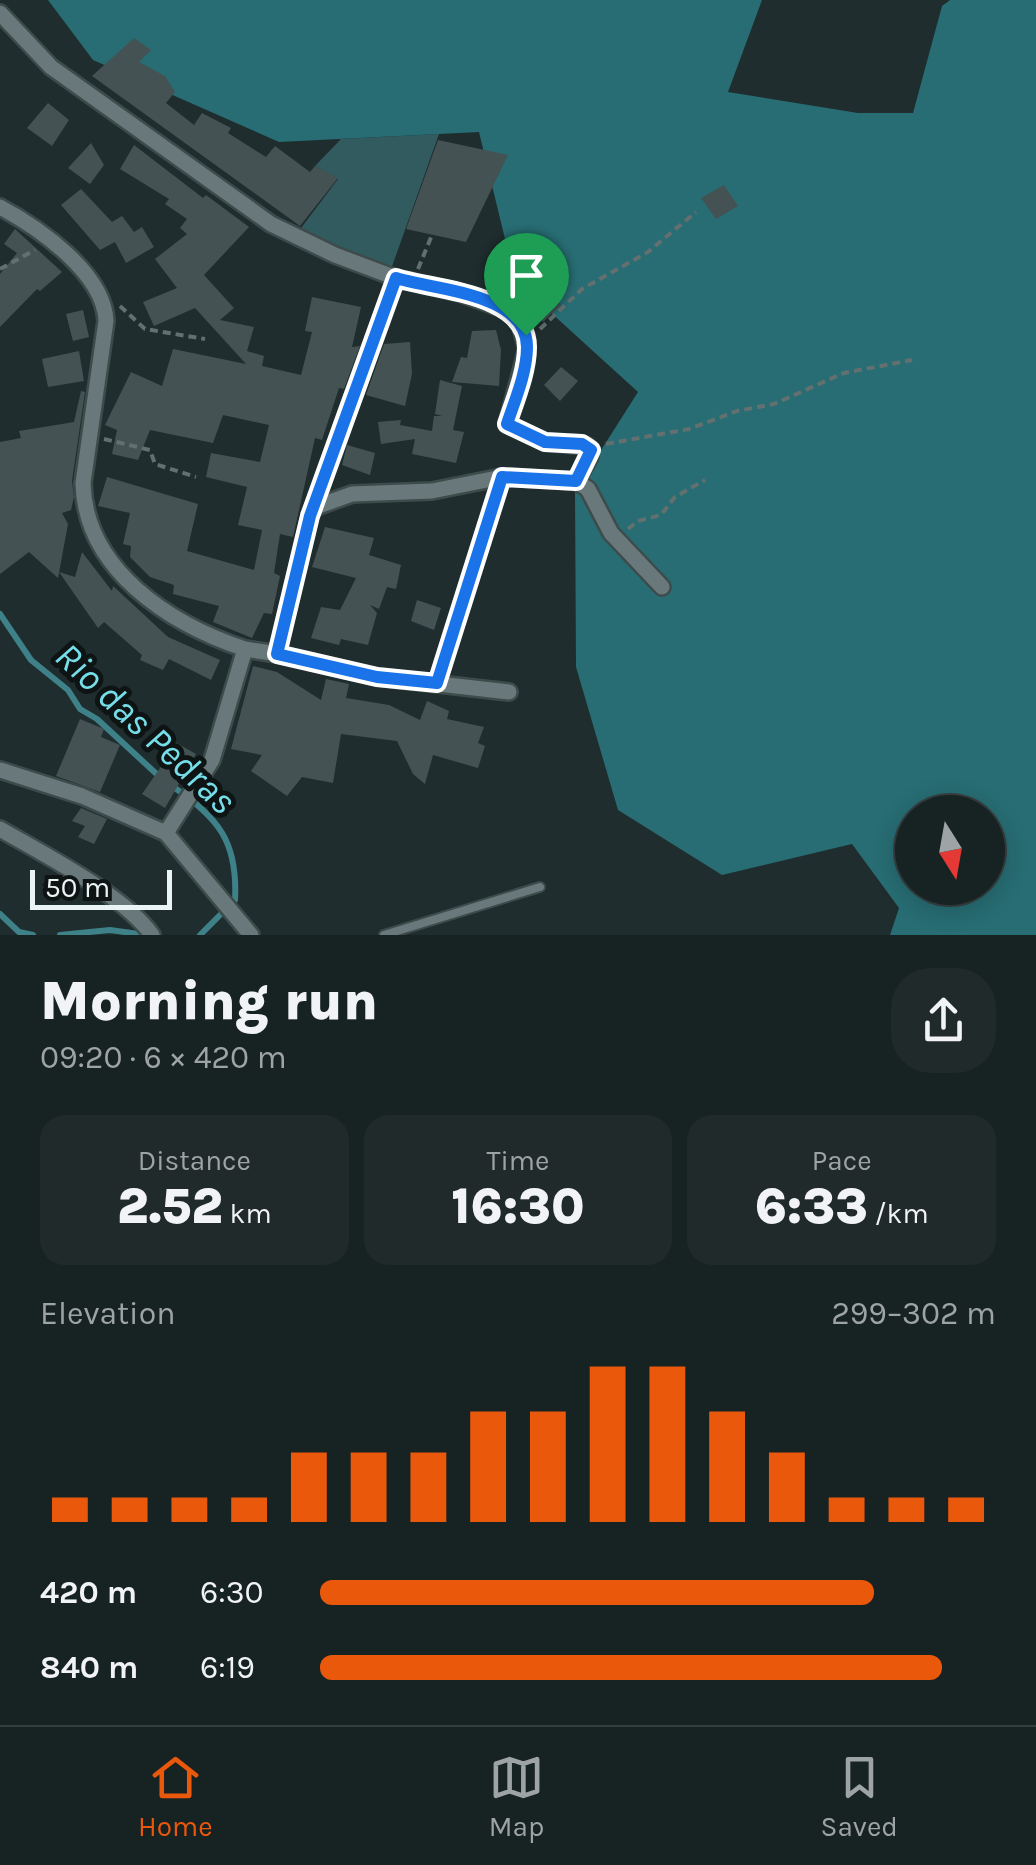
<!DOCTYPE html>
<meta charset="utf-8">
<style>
:root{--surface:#172222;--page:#202a2a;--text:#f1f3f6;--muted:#9ea4a5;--line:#363f40;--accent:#ea580c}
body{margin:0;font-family:Karla,sans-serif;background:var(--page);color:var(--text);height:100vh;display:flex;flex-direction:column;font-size:38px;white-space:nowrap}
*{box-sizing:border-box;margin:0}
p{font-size:32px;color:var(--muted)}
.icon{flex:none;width:55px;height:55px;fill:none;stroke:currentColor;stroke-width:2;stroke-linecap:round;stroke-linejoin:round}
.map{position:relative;height:935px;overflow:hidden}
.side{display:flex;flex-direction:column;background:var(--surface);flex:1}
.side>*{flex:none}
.needle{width:65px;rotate:169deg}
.buttons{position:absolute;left:895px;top:795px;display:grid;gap:20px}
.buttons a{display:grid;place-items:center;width:110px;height:110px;border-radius:50%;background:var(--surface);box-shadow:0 5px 25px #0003,0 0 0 2px var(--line);font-size:50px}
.scale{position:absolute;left:30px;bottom:25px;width:142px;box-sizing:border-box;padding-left:10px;border:5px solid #ebf4f4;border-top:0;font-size:28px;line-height:35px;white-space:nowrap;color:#ebf4f4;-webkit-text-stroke:8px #0e1414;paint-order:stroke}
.pin{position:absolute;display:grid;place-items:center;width:85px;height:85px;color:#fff;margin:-102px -42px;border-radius:50% 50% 50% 0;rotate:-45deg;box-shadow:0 0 10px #0007}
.pin .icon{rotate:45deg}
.round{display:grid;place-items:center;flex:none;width:105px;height:105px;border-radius:40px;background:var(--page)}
.head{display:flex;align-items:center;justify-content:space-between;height:170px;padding:0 40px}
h1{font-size:55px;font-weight:800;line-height:75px}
.figures{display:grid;grid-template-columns:repeat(3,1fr);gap:15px;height:170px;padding:10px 40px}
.figures div{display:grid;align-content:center;border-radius:25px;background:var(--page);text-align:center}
.figures b{font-size:50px;font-weight:800}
.figures small{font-size:28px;font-weight:400}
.figures p{font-size:28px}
.chart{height:280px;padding:20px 40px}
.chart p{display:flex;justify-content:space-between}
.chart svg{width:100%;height:180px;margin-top:10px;stroke:var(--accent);stroke-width:6}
ul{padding:0 40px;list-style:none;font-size:32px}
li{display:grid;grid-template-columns:160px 120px 1fr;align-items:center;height:75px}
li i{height:25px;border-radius:12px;background:var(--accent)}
.tab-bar{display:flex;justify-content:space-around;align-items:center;height:140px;border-top:2px solid var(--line);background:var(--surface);font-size:28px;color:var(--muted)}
.tab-bar a{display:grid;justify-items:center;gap:5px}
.tab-bar .active{color:var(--accent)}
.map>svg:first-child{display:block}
.green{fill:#325b5f}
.forest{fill:#276d73;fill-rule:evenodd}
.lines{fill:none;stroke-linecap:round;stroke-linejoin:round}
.stream{stroke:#3e8188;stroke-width:6}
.building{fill:#445254}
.lane-casing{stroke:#3e4b4b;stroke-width:12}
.street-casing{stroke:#3e4b4b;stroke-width:20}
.path{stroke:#637070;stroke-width:4;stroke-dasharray:8 5;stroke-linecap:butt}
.lane{stroke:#69787a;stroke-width:8}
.street{stroke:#69787a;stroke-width:15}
.route-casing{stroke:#fff;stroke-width:20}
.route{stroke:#1a73e8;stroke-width:12}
.labels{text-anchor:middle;stroke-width:10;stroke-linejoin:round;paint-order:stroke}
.water-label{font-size:38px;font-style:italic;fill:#75dee9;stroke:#0e1414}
</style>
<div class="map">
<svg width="1036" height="935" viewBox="0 0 1036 935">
<rect width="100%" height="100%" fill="#1f2d2e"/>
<!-- green -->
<path class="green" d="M439 134 389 275 301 228 338 179 315 166 341 139Z"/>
<!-- forest -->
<path class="forest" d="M48 0H762L728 92 858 113H913L942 6 950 0H1036V935H890L899 908 852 844 722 875 618 810 576 667 575 491 638 392 515 280 479 132 279 142 93 60ZM912 812H988V888H912Z"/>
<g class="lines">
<!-- stream -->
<path class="stream" d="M0 614 31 660 68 690 80 709 97 719 162 779
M172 786C219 818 238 842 235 900L200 935
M0 914 19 932 33 935
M60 935 110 930 146 935"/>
</g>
<!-- building -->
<path class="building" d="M134 38 151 50 139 62 165 76 175 92 166 103 194 125 202 113 231 128 228 133 266 157 275 146 310 172 315 166 338 178 300 226 92 76Z
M48 103 69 120 52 146 27 128Z
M438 140 508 155 466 242 406 229Z
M91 143 104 165 90 184 68 168Z
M134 145 203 198 206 195 249 227 204 275 234 308 220 320 254 327 247 351 264 356 262 366 301 375 312 332 305 331 312 297 361 307 352 347 360 346 344 389 339 388 322 440 315 438 293 537 280 534 274 573 280 576 272 614 264 613 252 638 213 622 219 606 173 594 174 585 150 577 130 557 131 546 123 544 130 513 98 506 107 477 198 504 187 551 254 570 262 530 238 525 247 487 206 477 211 453 260 462 269 425 223 415 213 443 150 430 138 460 112 454 117 430 105 425 131 372 162 386 173 349 246 364 195 308 154 326 143 302 177 288 155 259 187 234 180 228 187 219 165 204 169 199 120 169Z
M724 185 738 206 716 219 701 198Z
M81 189 112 222 122 216 134 232 142 227 154 247 126 263 115 242 100 250 61 205Z
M15 229 62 272 40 291 37 289 0 327V274L17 253 4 244Z
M515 263 554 289 549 293 561 305 543 322 494 291Z
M83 310 89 337 73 341 66 314Z
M496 330 501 350 499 386 452 382 461 357 467 358 472 331Z
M410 342 412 374 405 406 366 395 384 344Z
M79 351 84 381 48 387 42 359Z
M561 367 578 381 560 401 544 385Z
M440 380 462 386 453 430 464 432 456 463 412 454 415 439 381 444 378 422 401 420 400 425 432 431 434 416H442L435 414Z
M81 391 85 392 72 481 74 497 71 510 62 513 68 524 58 578 29 552 0 574V442L21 438 19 431 74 422Z
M347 445 375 453 370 475 342 465Z
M325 527 374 538 369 555 401 565 396 589 387 587 379 609 370 605 377 613 368 645 341 639 339 645 311 638 321 607 340 610 356 578 312 567Z
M82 552 112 591 113 586 168 637 220 660 211 680 169 659 163 670 140 660 142 655 104 622 98 628 59 572 75 577Z
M417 600 441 608 434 630 411 621Z
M253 666 277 672 321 700 326 679 349 684 346 698 389 705 420 720 427 701 449 711 447 719 484 727 478 743 485 746 478 768 433 755 425 784 413 774 397 741 341 734 333 783 302 777 287 796 251 771 262 755 231 749Z
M80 719 104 729 101 737 120 745 100 792 56 776Z
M173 741 196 754 165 808 142 794 165 761 161 760Z
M81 808 107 819 94 844 78 837 85 826 72 821Z"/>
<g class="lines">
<!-- lane casing -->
<g class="lane-casing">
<path id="lane" d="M384 935 540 887"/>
</g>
<!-- street casing -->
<g class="street-casing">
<path id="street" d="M0 13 51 67 271 224 335 255 396 278 460 293 507 310 519 320 527 349 507 424 545 442 587 446 590 457 576 481
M0 207C39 228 104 273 106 321L83 483C85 570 170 624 245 649
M313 508 352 494 432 491 502 477 576 481 588 489 611 533 662 587
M277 654 377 677 509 692
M437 683 502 477
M0 770 82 796 166 833 251 935
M0 829C43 854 124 895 152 935
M166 833 212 760 245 649 277 654 310 516 396 278"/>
</g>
<!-- path -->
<path class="path" d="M0 269 35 250
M418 269 432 235
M120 306 145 329 205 339
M540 329 582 289 648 252 696 212
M104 439 150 450 155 464 196 477
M606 444 689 429 737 411 774 404 844 373 912 360
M628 529 638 521 661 515 675 497 705 480"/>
<!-- lane -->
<use href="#lane" class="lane"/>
<!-- street -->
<use href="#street" class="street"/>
</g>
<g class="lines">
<!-- route casing -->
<g class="route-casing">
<path id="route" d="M396 278C434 290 527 293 527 347 527 372 515 400 507 424L545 442 582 444 591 450 576 481 502 477 437 683 377 677 277 654 310 516Z"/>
</g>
<!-- route -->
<use href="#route" class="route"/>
</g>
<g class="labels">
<!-- water labels -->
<g class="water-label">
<text transform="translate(146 728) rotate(43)" y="13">Rio das Pedras</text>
</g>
</g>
</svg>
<div class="buttons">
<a><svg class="needle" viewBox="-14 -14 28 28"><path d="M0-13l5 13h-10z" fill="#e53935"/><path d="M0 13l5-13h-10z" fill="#9ea4a5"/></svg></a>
</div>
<div class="scale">50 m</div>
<div class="pin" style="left:526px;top:335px;background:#1e9e55"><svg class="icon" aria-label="arrive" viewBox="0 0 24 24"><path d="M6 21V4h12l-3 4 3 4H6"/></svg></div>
</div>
<section class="side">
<div class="head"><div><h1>Morning run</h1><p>09:20 · 6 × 420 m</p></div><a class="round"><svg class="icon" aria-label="share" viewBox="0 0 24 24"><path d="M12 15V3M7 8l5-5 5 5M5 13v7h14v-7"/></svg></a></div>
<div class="figures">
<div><p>Distance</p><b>2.52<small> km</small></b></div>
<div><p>Time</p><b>16:30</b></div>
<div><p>Pace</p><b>6:33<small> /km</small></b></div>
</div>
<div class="chart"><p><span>Elevation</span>299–302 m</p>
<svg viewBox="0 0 160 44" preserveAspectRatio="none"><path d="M5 44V38M15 44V38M25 44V38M35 44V38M45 44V27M55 44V27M65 44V27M75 44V17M85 44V17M95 44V6M105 44V6M115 44V17M125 44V27M135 44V38M145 44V38M155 44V38"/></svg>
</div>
<ul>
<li><b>420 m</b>6:30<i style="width:82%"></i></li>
<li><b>840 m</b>6:19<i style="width:92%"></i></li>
</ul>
</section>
<nav class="tab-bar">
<a class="active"><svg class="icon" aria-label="home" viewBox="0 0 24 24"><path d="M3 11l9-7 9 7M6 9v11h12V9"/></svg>Home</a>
<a><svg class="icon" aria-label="map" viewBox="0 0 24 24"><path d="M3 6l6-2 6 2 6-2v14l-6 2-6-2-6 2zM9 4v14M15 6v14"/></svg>Map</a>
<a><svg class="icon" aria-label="saved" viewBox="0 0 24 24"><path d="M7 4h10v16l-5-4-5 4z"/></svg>Saved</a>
</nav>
